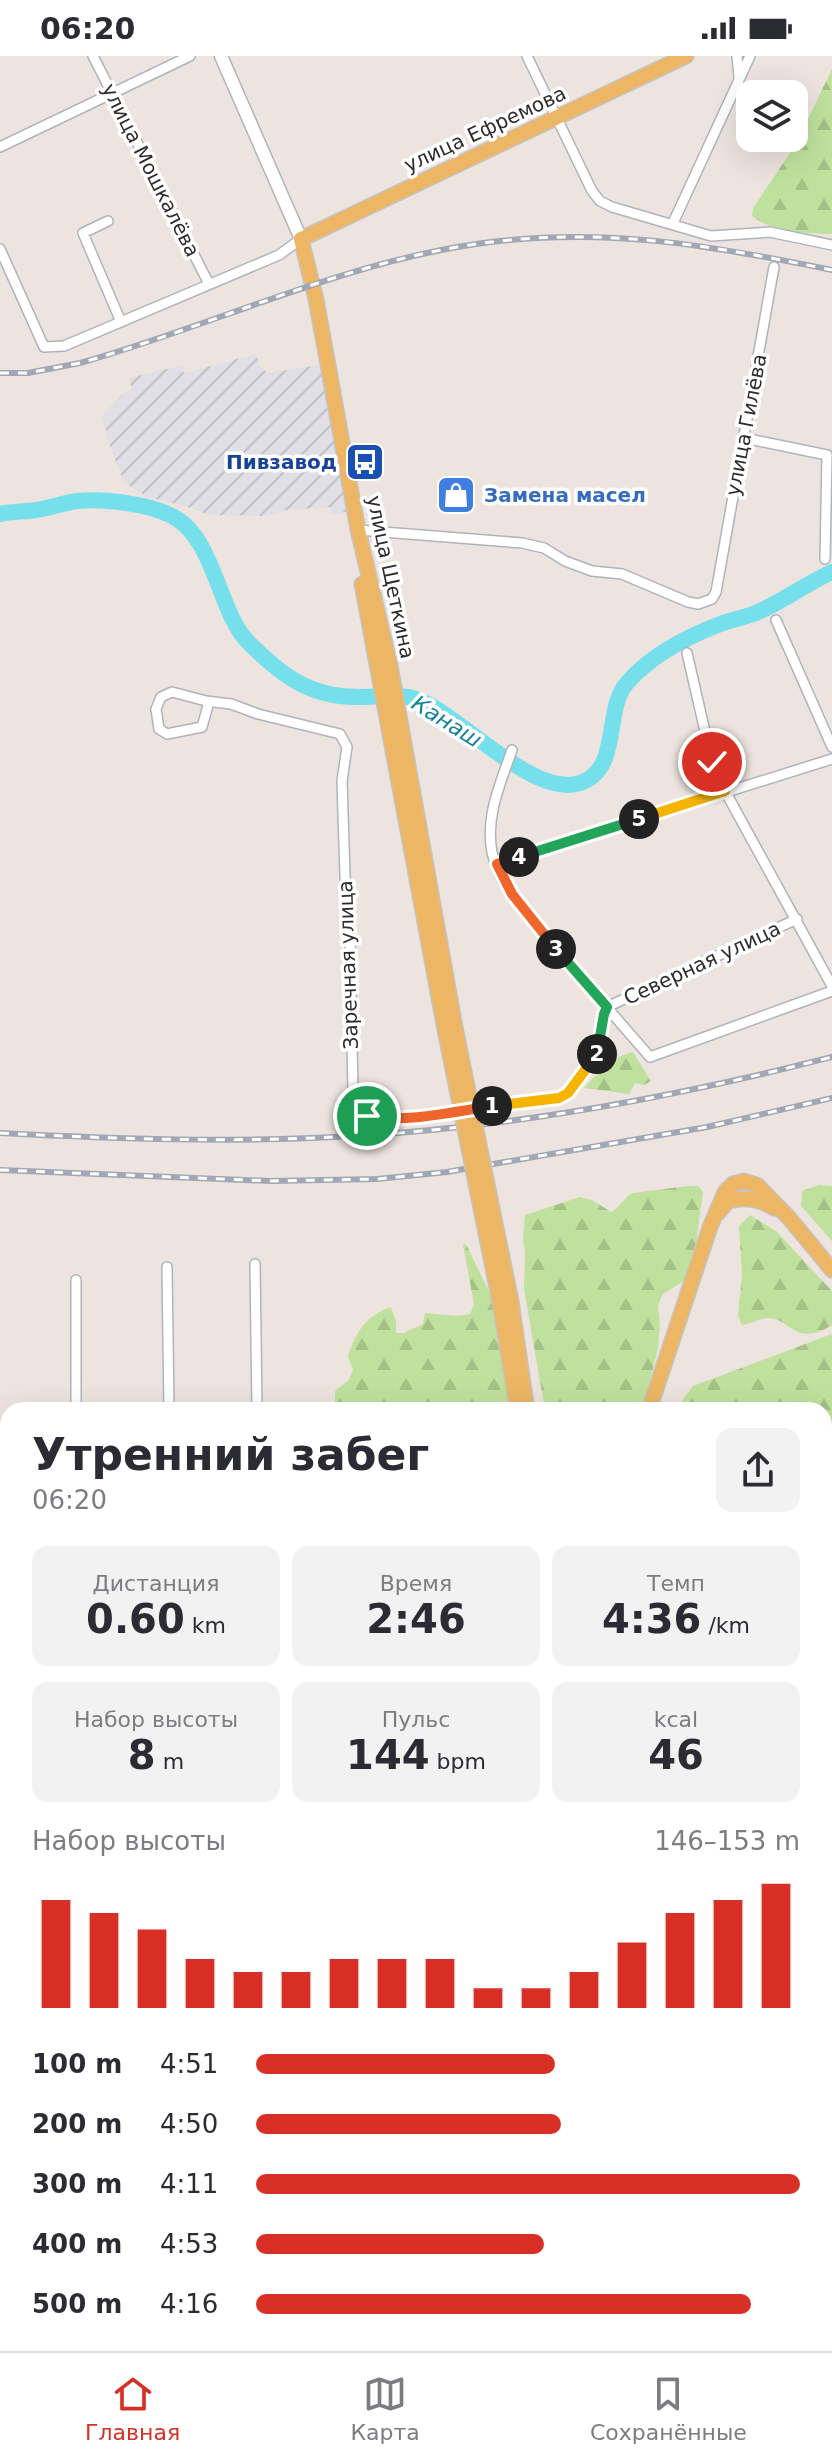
<!DOCTYPE html>
<html lang="ru">
<meta charset="utf-8">
<style>
:root{--surface:#fff;--page:#f2f2f3;--text:#2b2b33;--muted:#7c7c81;--line:#e1e1e2;--accent:#d93025}
body{margin:0;font-family:"DejaVu Sans",sans-serif;background:var(--page);color:var(--text);height:100vh;display:flex;flex-direction:column;font-size:30px;white-space:nowrap}
*{box-sizing:border-box;margin:0}
p{font-size:26px;color:var(--muted)}
.icon{flex:none;width:44px;height:44px;fill:none;stroke:currentColor;stroke-width:2;stroke-linecap:round;stroke-linejoin:round}
.map{position:relative;flex:1;overflow:hidden}
.sheet{position:absolute;left:0px;top:1346px;width:832px;height:950px;display:flex;flex-direction:column;background:var(--surface);border-radius:24px 24px 0 0;box-shadow:0 8px 32px #0002}
.sheet>*{flex:none}
.fabs{position:absolute;left:736px;top:24px;display:grid;gap:16px}
.fabs a{display:grid;place-items:center;width:72px;height:72px;border-radius:16px;background:var(--surface);box-shadow:0 8px 32px #0002;font-size:40px}
.pin{position:absolute;display:grid;place-items:center;width:68px;height:68px;color:#fff;margin:-34px;border:4px solid #fff;border-radius:50%;box-shadow:0 2px 8px #0007}
.km{position:absolute;width:40px;height:40px;margin:-20px;border-radius:50%;background:#222;color:#fff;font-size:22px;line-height:40px;text-align:center}
.round{display:grid;place-items:center;flex:none;width:84px;height:84px;border-radius:16px;background:var(--page)}
.summary{display:flex;align-items:center;justify-content:space-between;height:136px;padding:0 32px}
h1{font-size:44px;font-weight:800;line-height:60px}
.figures{display:grid;grid-template-columns:repeat(3,1fr);gap:12px;height:136px;padding:8px 32px}
.figures div{display:grid;align-content:center;border-radius:16px;background:var(--page);text-align:center}
.figures b{font-size:40px;font-weight:800}
.figures small{font-size:22px;font-weight:400}
.figures p{font-size:22px}
.chart{height:224px;padding:16px 32px}
.chart p{display:flex;justify-content:space-between}
.chart svg{width:100%;height:144px;margin-top:8px;stroke:var(--accent);stroke-width:6}
ul{padding:0 32px;list-style:none;font-size:26px}
li{display:grid;grid-template-columns:128px 96px 1fr;align-items:center;height:60px}
li i{height:20px;border-radius:10px;background:var(--accent)}
.status{display:flex;justify-content:space-between;align-items:center;height:56px;padding:0 40px;background:var(--surface);direction:ltr}
.status svg{height:22px;fill:currentColor}
.tab-bar{display:flex;justify-content:space-around;align-items:center;height:112px;border-top:2px solid var(--line);background:var(--surface);font-size:22px;color:var(--muted)}
.tab-bar a{display:grid;justify-items:center;gap:4px}
.tab-bar .current{color:var(--accent)}
.map>svg:first-child{display:block}
.industrial{fill:url(#industrial-furrows)}
.forest{fill:url(#forest-firs)}
.lines{fill:none;stroke-linecap:round;stroke-linejoin:round}
.river{stroke:#75dfeb;stroke-width:16}
.street-casing{stroke:#afb3bc;stroke-width:12}
.secondary-casing{stroke:#afb3bc;stroke-width:15}
.primary-casing{stroke:#c4c4c4;stroke-width:17}
.street{stroke:#fff;stroke-width:9}
.secondary{stroke:#fff;stroke-width:12}
.primary{stroke:#ecb664;stroke-width:14}
.rail-casing{stroke:#a1a7b5;stroke-width:6}
.rail{stroke:#fff;stroke-width:3;stroke-dasharray:9;stroke-linecap:butt}
.primary-bridge-casing{stroke:#c4c4c4;stroke-width:17;stroke-linecap:butt}
.primary-bridge{stroke:#ecb664;stroke-width:14}
.split-1-casing{stroke:#fff;stroke-width:16}
.split-2-casing{stroke:#fff;stroke-width:16}
.split-3-casing{stroke:#fff;stroke-width:16}
.split-4-casing{stroke:#fff;stroke-width:16}
.split-5-casing{stroke:#fff;stroke-width:16}
.split-6-casing{stroke:#fff;stroke-width:16}
.split-1{stroke:#f0652b;stroke-width:10}
.split-2{stroke:#f5b400;stroke-width:10}
.split-3{stroke:#22a559;stroke-width:10}
.split-4{stroke:#f0652b;stroke-width:10}
.split-5{stroke:#22a559;stroke-width:10}
.split-6{stroke:#f5b400;stroke-width:10}
.labels{text-anchor:middle;stroke-width:7;stroke-linejoin:round;paint-order:stroke}
.street-label{font-size:20px;fill:#2c2c2c;stroke:#fff}
.transit-label{font-size:20px;font-weight:bold;fill:#164399;stroke:#fff;text-anchor:end}
.shop-label{font-size:20px;font-weight:bold;fill:#366cbe;stroke:#fff;text-anchor:start}
.water-label{font-size:22px;font-style:italic;fill:#128199;stroke:#fff}
</style>
<div class="status"><b>06:20</b><svg viewBox="0 0 49 12"><path d="M0 12V9h3v3zM5 12V6h3v6zM10 12V3h3v9zM15 12V0h3v12zM26 1h20v11H26zM47 4h2v5h-2z"/></svg></div>
<div class="map">
<svg width="832" height="2295" viewBox="0 0 832 2295">
<defs>
<pattern id="industrial-furrows" width="10" height="10" patternUnits="userSpaceOnUse" patternTransform="scale(2)"><rect width="10" height="10" fill="#e0dfe6"/><path d="M-1 1l2-2M0 10L10 0M9 11l2-2" fill="none" stroke="#c0c0c5"/></pattern>
<pattern id="forest-firs" width="22" height="20" patternUnits="userSpaceOnUse" patternTransform="scale(2)"><rect width="22" height="20" fill="#bfe19d"/><path d="M5 1l3.5 6h-7zM16 11l3.5 6h-7z" fill="#a4c187"/></pattern>
</defs>
<rect width="100%" height="100%" fill="#ede4df"/>
<!-- industrial -->
<path class="industrial" d="M256 298 260 311 268 317 319 309 322 314 349 455 332 459 330 451 286 454 268 460 210 459 185 450 148 441 124 426 111 394 102 360 122 339 132 333 129 322 181 310 184 317Z"/>
<!-- forest -->
<path class="forest" d="M832 13V178C807 177 773 177 752 160L753 152 796 88Z
M633 996 651 1025 644 1029 635 1027 629 1038 584 1032C596 1019 615 999 633 996Z
M819 1129 832 1130V1185L801 1150 802 1135Z
M688 1130H698L703 1136 696 1187 684 1225 663 1238 658 1249 660 1270 658 1293 642 1354H545L524 1233 525 1196 523 1183 525 1159 580 1141 592 1144 611 1156C621 1150 624 1141 633 1137Z
M750 1159 776 1175 832 1235V1269C795 1293 789 1260 767 1262 759 1263 751 1268 742 1269L738 1260 742 1219 739 1170Z
M466 1188 494 1246 510 1354H339L335 1348V1335L349 1324 353 1314 348 1300C356 1276 366 1259 391 1251L396 1265V1277H403L423 1268 425 1257 457 1260 470 1258 474 1248 463 1189Z
M832 1278V2295H376L378 2288H824V1354H675L693 1330Z"/>
<g class="lines">
<!-- river -->
<path class="river" d="M0 458C12 455 24 456 36 454 50 452 63 447 77 445 103 442 149 448 172 460 215 481 218 557 249 587 284 622 313 643 365 641 385 640 405 637 424 646 465 665 535 742 580 727 622 713 603 654 627 627 652 598 688 580 723 567 734 563 747 561 758 556 783 545 806 528 832 516"/>
<!-- street casing -->
<g class="street-casing">
<path id="street" d="M93 0 209 228
M527 0 592 135 600 145 612 151 711 180 770 176 832 189
M737 0 739 21
M0 91 190 0
M108 165 83 177 121 266
M673 167 750 0
M0 193 44 291 64 290 279 199 301 183
M744 382 827 399 825 503
M358 474 522 487 544 492 565 505 592 515 622 518 688 546 698 548 712 543 716 536 774 211
M776 564 832 691
M687 597 712 706 725 735 832 930
M209 646 202 671 167 678 159 673 156 653 161 641 172 636 206 645 231 648 258 658 340 678 347 691 342 725 345 820 350 881 353 1037 355 1050 360 1056 379 1062 417 1060 559 1042C576 1033 598 1003 601 984 603 973 602 962 607 951L797 863
M512 694C501 726 485 760 492 796 501 839 549 884 577 917 601 945 626 973 650 1001L832 935
M497 808 832 703
M255 1208 257 1354
M167 1211 169 1354
M76 1354V1224
M0 1788 8 1800
M0 1996 8 1994"/>
</g>
<!-- secondary casing -->
<g class="secondary-casing">
<path id="secondary" d="M221 0 301 183
M0 1425H8
M0 1640H8"/>
</g>
<!-- primary casing -->
<g class="primary-casing">
<path id="primary" d="M362 528 445 974
M455 971 390 609 358 474 316 243 301 183 686 0
M718 1157 728 1145C746 1141 758 1142 774 1152
M511 1245 527 1354
M500 1247 516 1345
M649 1354 710 1171 725 1136 733 1128 744 1125 757 1129 790 1163 832 1214
M336 2295 339 2288"/>
</g>
<!-- street -->
<use href="#street" class="street"/>
<!-- secondary -->
<use href="#secondary" class="secondary"/>
<!-- primary -->
<use href="#primary" class="primary"/>
<!-- rail casing -->
<g class="rail-casing">
<path id="rail" d="M0 317H28L80 307C212 270 339 208 476 188 602 170 709 189 832 214
M0 1077C117 1083 235 1087 353 1080 515 1071 675 1041 832 1001
M0 1114 271 1125 377 1123 447 1116 707 1071 832 1042"/>
</g>
<!-- rail -->
<use href="#rail" class="rail"/>
<!-- primary-bridge casing -->
<g class="primary-bridge-casing">
<path id="primary-bridge" d="M455 971 511 1245
M445 974 500 1247"/>
</g>
<!-- primary-bridge -->
<use href="#primary-bridge" class="primary-bridge"/>
</g>
<g class="lines">
<!-- split-1 casing -->
<g class="split-1-casing">
<path id="split-1" d="M367 1060C407 1067 452 1056 492 1050"/>
</g>
<!-- split-2 casing -->
<g class="split-2-casing">
<path id="split-2" d="M492 1050 559 1042 568 1037 597 998"/>
</g>
<!-- split-3 casing -->
<g class="split-3-casing">
<path id="split-3" d="M556 893 607 951 604 958 597 998"/>
</g>
<!-- split-4 casing -->
<g class="split-4-casing">
<path id="split-4" d="M519 801 497 808 512 838 556 893"/>
</g>
<!-- split-5 casing -->
<g class="split-5-casing">
<path id="split-5" d="M519 801 639 763"/>
</g>
<!-- split-6 casing -->
<g class="split-6-casing">
<path id="split-6" d="M639 763 725 735 712 706"/>
</g>
<!-- split-1 -->
<use href="#split-1" class="split-1"/>
<!-- split-2 -->
<use href="#split-2" class="split-2"/>
<!-- split-3 -->
<use href="#split-3" class="split-3"/>
<!-- split-4 -->
<use href="#split-4" class="split-4"/>
<!-- split-5 -->
<use href="#split-5" class="split-5"/>
<!-- split-6 -->
<use href="#split-6" class="split-6"/>
</g>
<!-- icons -->
<defs>
<g id="bus-square" transform="scale(2)"><rect x="-9" y="-9" width="18" height="18" rx="4" fill="#1a4fb4" stroke="#fff"/><path d="M-5-6H5V4H4V6H2V4H-2V6H-4V4H-5ZM-3.5-4V0h7V-4ZM-3.5 1.2v1.5H-2V1.2ZM2 1.2v1.5H3.5V1.2Z" fill="#fff"/></g>
<g id="shop-square" transform="scale(2)"><rect x="-9" y="-9" width="18" height="18" rx="4" fill="#3f7fe0" stroke="#fff"/><path d="M-5-2.5h2.3a2.7 3.5 0 0 1 5.4 0H5L5.5 6h-11ZM-1.5-2.5h3a1.5 2.3 0 0 0-3 0Z" fill="#fff"/></g>
</defs>
<g fill-rule="evenodd">
<use href="#bus-square" x="365" y="406"/>
<use href="#shop-square" x="456" y="439"/>
</g>
<g class="labels">
<!-- street labels -->
<g class="street-label">
<text transform="translate(485 73) rotate(-25)" y="7">улица Ефремова</text>
<text transform="translate(151 114) rotate(63)" y="7">улица Мошкалёва</text>
<text transform="translate(746 369) rotate(-79)" y="7">улица Гилёва</text>
<text transform="translate(391 521) rotate(78)" y="7">улица Щеткина</text>
<text transform="translate(702 907) rotate(-25)" y="7">Северная улица</text>
<text transform="translate(348 909) rotate(-92)" y="7">Заречная улица</text>
</g>
<!-- transit labels -->
<g class="transit-label">
<text x="337" y="413">Пивзавод</text>
</g>
<!-- shop labels -->
<g class="shop-label">
<text x="484" y="446">Замена масел</text>
</g>
<!-- water labels -->
<g class="water-label">
<text transform="translate(447 665) rotate(32)" y="8">Канаш</text>
</g>
</g>
</svg>
<div class="fabs">
<a><svg class="icon" aria-label="layers" viewBox="0 0 24 24"><path d="M12 4l9 5-9 5-9-5zM3 14l9 5 9-5"/></svg></a>
</div>
<div class="pin" style="left:367px;top:1060px;background:#1e9e55"><svg class="icon" aria-label="arrive" viewBox="0 0 24 24"><path d="M6 21V4h12l-3 4 3 4H6"/></svg></div>
<div class="pin" style="left:712px;top:706px;background:#d93025"><svg class="icon" aria-label="check" viewBox="0 0 24 24"><path d="M5 12l5 5 9-10"/></svg></div>
<b class="km" style="left:492px;top:1050px">1</b>
<b class="km" style="left:597px;top:998px">2</b>
<b class="km" style="left:556px;top:893px">3</b>
<b class="km" style="left:519px;top:801px">4</b>
<b class="km" style="left:639px;top:763px">5</b>
<section class="sheet">
<div class="summary"><div><h1>Утренний забег</h1><p>06:20</p></div><a class="round"><svg class="icon" aria-label="share" viewBox="0 0 24 24"><path d="M12 15V3M7 8l5-5 5 5M5 13v7h14v-7"/></svg></a></div>
<div class="figures">
<div><p>Дистанция</p><b>0.60<small> km</small></b></div>
<div><p>Время</p><b>2:46</b></div>
<div><p>Темп</p><b>4:36<small> /km</small></b></div>
</div>
<div class="figures">
<div><p>Набор высоты</p><b>8<small> m</small></b></div>
<div><p>Пульс</p><b>144<small> bpm</small></b></div>
<div><p>kcal</p><b>46</b></div>
</div>
<div class="chart"><p><span>Набор высоты</span>146–153 m</p>
<svg viewBox="0 0 160 44" preserveAspectRatio="none"><path d="M5 44V11M15 44V15M25 44V20M35 44V29M45 44V33M55 44V33M65 44V29M75 44V29M85 44V29M95 44V38M105 44V38M115 44V33M125 44V24M135 44V15M145 44V11M155 44V6"/></svg>
</div>
<ul>
<li><b>100 m</b>4:51<i style="width:55%"></i></li>
<li><b>200 m</b>4:50<i style="width:56%"></i></li>
<li><b>300 m</b>4:11<i style="width:100%"></i></li>
<li><b>400 m</b>4:53<i style="width:53%"></i></li>
<li><b>500 m</b>4:16<i style="width:91%"></i></li>
</ul>
</section>
</div>
<nav class="tab-bar">
<a class="current"><svg class="icon" aria-label="home" viewBox="0 0 24 24"><path d="M3 11l9-7 9 7M6 9v11h12V9"/></svg>Главная</a>
<a><svg class="icon" aria-label="map" viewBox="0 0 24 24"><path d="M3 6l6-2 6 2 6-2v14l-6 2-6-2-6 2zM9 4v14M15 6v14"/></svg>Карта</a>
<a><svg class="icon" aria-label="saved" viewBox="0 0 24 24"><path d="M7 4h10v16l-5-4-5 4z"/></svg>Сохранённые</a>
</nav>
